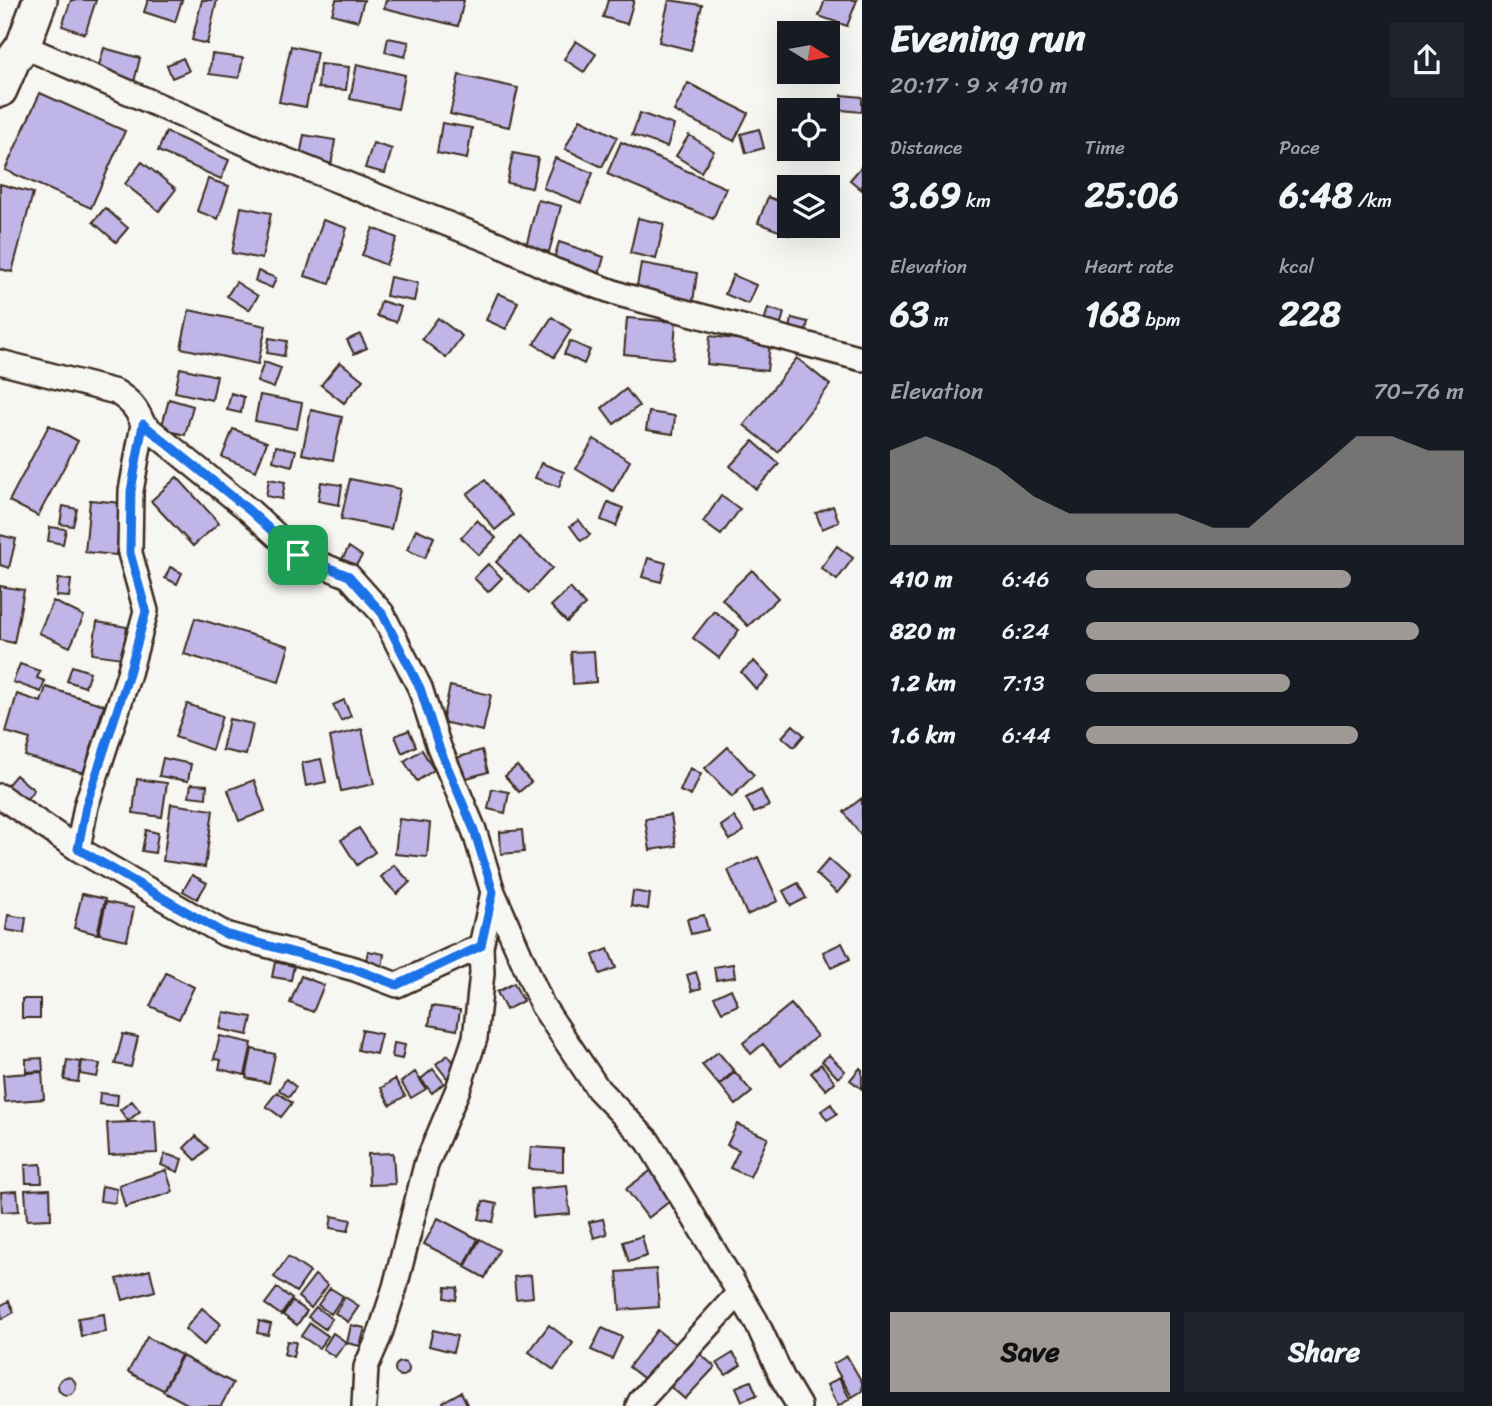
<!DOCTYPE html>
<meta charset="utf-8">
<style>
:root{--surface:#171b24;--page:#20242c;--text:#f1f3f6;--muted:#9ea1a6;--accent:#9f9995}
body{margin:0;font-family:Sriracha,sans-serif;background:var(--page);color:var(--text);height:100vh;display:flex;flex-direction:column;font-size:26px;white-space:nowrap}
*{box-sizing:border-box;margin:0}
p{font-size:23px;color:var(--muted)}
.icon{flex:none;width:38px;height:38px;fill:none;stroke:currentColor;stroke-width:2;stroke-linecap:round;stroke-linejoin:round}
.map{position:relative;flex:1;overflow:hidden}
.drawer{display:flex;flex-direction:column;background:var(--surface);width:630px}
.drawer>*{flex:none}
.needle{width:46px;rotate:101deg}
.fabs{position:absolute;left:777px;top:21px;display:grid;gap:14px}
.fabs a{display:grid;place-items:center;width:63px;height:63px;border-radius:0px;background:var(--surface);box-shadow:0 7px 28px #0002;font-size:35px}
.pin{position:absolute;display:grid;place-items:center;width:60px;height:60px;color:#fff;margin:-30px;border-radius:14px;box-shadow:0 4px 10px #0006}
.round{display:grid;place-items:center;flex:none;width:74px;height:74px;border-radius:0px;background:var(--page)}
.headline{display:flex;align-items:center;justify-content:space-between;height:119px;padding:0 28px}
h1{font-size:38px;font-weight:800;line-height:52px}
.stats{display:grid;grid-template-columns:repeat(3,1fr);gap:10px;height:119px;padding:7px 28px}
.stats div{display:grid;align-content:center}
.stats b{font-size:35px;font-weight:800}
.stats small{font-size:19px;font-weight:400}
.stats p{font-size:19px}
.chart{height:196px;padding:14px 28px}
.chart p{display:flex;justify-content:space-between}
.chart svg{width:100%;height:126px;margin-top:7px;fill:var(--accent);opacity:.7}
.primary-button{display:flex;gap:14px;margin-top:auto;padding:14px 28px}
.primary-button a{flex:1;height:80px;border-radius:0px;background:var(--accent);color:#111;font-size:28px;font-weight:800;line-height:80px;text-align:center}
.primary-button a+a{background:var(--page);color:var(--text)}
ul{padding:0 28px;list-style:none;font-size:23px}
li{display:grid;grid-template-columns:112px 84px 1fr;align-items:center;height:52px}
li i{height:18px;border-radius:9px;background:var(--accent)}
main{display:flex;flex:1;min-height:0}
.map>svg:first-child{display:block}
.building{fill:#c0b5e7;stroke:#3b2a1e;stroke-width:2}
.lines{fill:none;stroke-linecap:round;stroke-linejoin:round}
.street-casing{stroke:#3b2a1e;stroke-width:28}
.secondary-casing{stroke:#3b2a1e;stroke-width:38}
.street{stroke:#f6f6f2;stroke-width:23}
.secondary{stroke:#f6f6f2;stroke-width:33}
.route-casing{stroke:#fff;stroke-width:14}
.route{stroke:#1a73e8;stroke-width:9}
</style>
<main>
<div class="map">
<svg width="862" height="1406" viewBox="0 0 862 1406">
<rect width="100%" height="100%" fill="#f6f6f2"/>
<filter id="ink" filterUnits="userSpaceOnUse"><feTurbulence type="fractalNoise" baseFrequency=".0143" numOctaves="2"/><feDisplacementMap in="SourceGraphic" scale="14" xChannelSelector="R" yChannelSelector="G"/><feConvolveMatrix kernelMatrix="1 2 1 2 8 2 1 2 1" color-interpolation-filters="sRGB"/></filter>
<g filter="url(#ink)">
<!-- building -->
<path class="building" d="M71 0H96L85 34 62 26Z
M148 0H182L175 22 144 12Z
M202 0H217L207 44 192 40Z
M336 0H364L358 21 332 14Z
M386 0H464L458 26 384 8Z
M608 0H634L627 24 603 17Z
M669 0 702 5 691 50 659 42Z
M825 0H857L847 26 819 16Z
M388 38 409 42 405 57 385 52Z
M576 41 596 54 584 72 564 59Z
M291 46 317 52 306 107 279 102Z
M104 48 140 58 134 82 97 72Z
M212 54 243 58 239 78 209 74Z
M183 58 189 71 172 78 167 65Z
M320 64 349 67 346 90 318 88Z
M357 64 405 75 398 109 350 99Z
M459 75 518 88 509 127 450 114Z
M688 83 748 113 734 141 674 111Z
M40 93 125 131 91 208 5 170Z
M842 95 862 97V112L841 110Z
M640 113 674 125 667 147 632 135Z
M580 119 617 137 602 167 565 149Z
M442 123 472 128 467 159 437 153Z
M759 129 764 148 746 153 741 134Z
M166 132 229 160 221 179 158 151Z
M304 135 335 140 331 166 299 161Z
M689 135 714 151 701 172 676 156Z
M621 142 726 188 713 219 607 174Z
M373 143 392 149 385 173 365 168Z
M513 153 538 158 532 188 507 183Z
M555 158 593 173 581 203 543 188Z
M142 162 176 189 159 211 125 184Z
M862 166V190L850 180Z
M208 179 229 186 218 219 197 211Z
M0 184 33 193 12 272 0 269Z
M768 197 789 205V226H792L789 235 758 223Z
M538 200 561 206 549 252 526 246Z
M241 207 271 213 262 259 232 253Z
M105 208 128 228 116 242 93 222Z
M638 218 664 224 656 259 630 253Z
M323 220 347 228 330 284 305 276Z
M373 228 397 238 386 265 362 255Z
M559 242 604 257 598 278 553 262Z
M641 263 697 273 693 302 636 292Z
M258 271 276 278 272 288 255 281Z
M733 275 756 285 748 304 725 294Z
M390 277 418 283 414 301 386 296Z
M236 282 258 296 249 310 227 296Z
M498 293 518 302 506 329 486 320Z
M381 301 401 307 396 322 377 316Z
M768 308 784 313 778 333 762 328Z
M189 310 266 326 258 364 181 348Z
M552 317 571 330 554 357 534 344Z
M438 318 462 336 446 358 422 339Z
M627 318 676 322 673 359 624 354Z
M792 318 808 322 804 338 789 334Z
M360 334 367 348 354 354 347 340Z
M710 336 770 343 767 371 707 364Z
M269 338 287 341 284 356 267 353Z
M570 341 590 350 584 364 564 354Z
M797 358 830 385 778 452 744 425Z
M264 362 281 368 274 388 257 382Z
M340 362 363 380 344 403 321 385Z
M180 368 217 376 212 400 175 392Z
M626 389 639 406 614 424 602 408Z
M231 393 244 397 241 413 227 410Z
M260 395 302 403 297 429 255 421Z
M169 399 193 406 185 435 161 429Z
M311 410 342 417 333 460 302 454Z
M649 412 675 416 673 434 646 430Z
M49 425 78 441 38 516 9 501Z
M233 429 267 442 256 471 222 457Z
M594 439 630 461 613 491 576 469Z
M753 441 779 464 756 489 730 466Z
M276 446 296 450 292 466 273 461Z
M541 463 564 472 559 487 535 478Z
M177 477 219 523 193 546 151 501Z
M269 479 285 482 282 499 266 496Z
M350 479 400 489 391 529 341 519Z
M485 480 513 515 495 530 467 494Z
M321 482 342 485 339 505 318 501Z
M721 496 740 509 721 535 703 522Z
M90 500 121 503 116 555 85 552Z
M608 502 623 508 616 526 601 520Z
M63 506 77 509 73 526 60 524Z
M833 506 839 522 822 529 816 513Z
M477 520 496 538 479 555 461 538Z
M579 520 590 535 581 541 570 526Z
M50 527 66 529 63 544 48 541Z
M416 529 434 537 425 558 407 550Z
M0 535 16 539 9 568 0 565Z
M520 537 552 568 529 593 496 562Z
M837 546 853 558 837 580 821 568Z
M349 547 362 556 353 569 341 561Z
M648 558 666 563 661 582 642 577Z
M488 564 502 578 488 592 474 578Z
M170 567 182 573 177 584 165 578Z
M752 570 778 598 748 626 722 599Z
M58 579 71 580 69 597 56 596Z
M0 586 24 590 14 643 0 640Z
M570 588 585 605 567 622 551 606Z
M53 601 84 616 70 647 39 633Z
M714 611 739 630 719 658 693 638Z
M195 618 289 646 279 682 184 654Z
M97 622 127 627 122 658 92 654Z
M594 651 596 682 573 684 571 652Z
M754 661 769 677 756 689 741 672Z
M20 664 40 671 37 678 45 681 41 692 13 682Z
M72 666 90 672 85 687 67 681Z
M450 686 491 695 483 731 442 722Z
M46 687 104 705 84 773 25 756 30 739 6 732 17 694 41 702Z
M344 700 351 716 341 721 333 705Z
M187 704 222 716 212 750 175 737Z
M229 719 253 724 246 755 222 750Z
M793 725 804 735 794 747 782 737Z
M362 729 374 784 341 791 330 737Z
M409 730 416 746 402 753 395 736Z
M728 747 754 775 732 797 705 768Z
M422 750 434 770 417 781 404 761Z
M482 750 488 772 460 780 453 759Z
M163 758 191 764 188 781 159 776Z
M321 759 326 782 306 786 302 763Z
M517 766 531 782 519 792 505 776Z
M690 768 701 774 691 796 680 791Z
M16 775 34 790 23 804 4 789Z
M137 779 167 783 162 817 133 813Z
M254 780 265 811 239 821 228 790Z
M191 784 207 785 206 798 189 796Z
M492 789 509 792 505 813 488 809Z
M761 790 769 806 754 813 746 798Z
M862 798V837L844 812Z
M171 804 213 810 205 867 163 861Z
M671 815 676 846 650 850 645 819Z
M734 817 744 831 730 840 721 826Z
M399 819 430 823 427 857 395 854Z
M359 828 375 852 357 865 341 840Z
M146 830 158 833 155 853 142 851Z
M522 830 524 852 501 854 500 832Z
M758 857 778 901 747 915 728 870Z
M829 859 850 878 837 893 816 874Z
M394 865 410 882 397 894 381 877Z
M192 875 207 883 197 899 183 891Z
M798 883 806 898 791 906 783 891Z
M633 891 650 894 648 909 631 906Z
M82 894 105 899 97 934 74 928Z
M106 902 134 908 127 940 99 934Z
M8 915 26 918 24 933 6 930Z
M704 915 708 930 691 934 687 919Z
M842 943 850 959 831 968 823 952Z
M608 949 616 968 600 974 593 955Z
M368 951 384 954 382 969 365 966Z
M275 962 294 966 291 980 272 977Z
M733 964 735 977 716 980 714 967Z
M696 972 701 988 692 991 687 975Z
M166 973 194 987 179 1019 150 1006Z
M301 976 324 985 313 1012 290 1003Z
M514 983 523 1001 506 1010 497 992Z
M731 989 738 1005 722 1012 714 997Z
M22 999H40V1018H22Z
M791 1004 817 1036 781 1066 763 1044 751 1054 743 1043Z
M432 1006 460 1010 457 1030 429 1025Z
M224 1012 252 1017 248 1035 220 1029Z
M362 1030 381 1034 376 1054 358 1050Z
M123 1034 138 1037 131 1067 115 1064Z
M220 1036 252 1043 245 1075 219 1069 221 1060 214 1059Z
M394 1043 405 1045 402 1059 392 1057Z
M252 1049 275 1054 269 1083 246 1078Z
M718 1052 734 1071 719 1085 702 1065Z
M448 1055 459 1069 447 1078 436 1064Z
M829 1055 845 1071 838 1078 822 1061Z
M42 1058 43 1071 26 1072V1059Z
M67 1060 81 1062 78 1082 64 1080Z
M82 1061 100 1064 97 1077 80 1074Z
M821 1064 835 1082 826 1090 811 1073Z
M860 1068 862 1070V1089L850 1080Z
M433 1069 444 1083 432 1093 421 1079Z
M42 1072 44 1099 5 1102 3 1075Z
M415 1072 426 1089 411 1098 401 1082Z
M735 1072 752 1092 736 1105 720 1085Z
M286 1079 296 1087 289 1097 279 1090Z
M395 1079 405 1096 390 1105 381 1088Z
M277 1092 292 1103 281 1117 266 1106Z
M100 1093 118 1095 117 1106 99 1104Z
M132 1101 140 1111 128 1121 120 1110Z
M831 1104 837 1114 827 1120 821 1111Z
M155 1121 157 1153 109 1155 107 1123Z
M737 1124 768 1138 750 1177 730 1168 739 1150 727 1145Z
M196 1136 208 1148 196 1160 184 1148Z
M531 1147 563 1149V1171L529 1169Z
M393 1153 395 1184 369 1185 368 1154Z
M165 1154 182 1159 178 1172 161 1165Z
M41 1164 42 1183H26L25 1165Z
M653 1169 674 1198 648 1218 626 1189Z
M166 1170 173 1192 125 1207 119 1185Z
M102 1186 117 1189 115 1203 100 1201Z
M567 1186 570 1214 533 1217 531 1189Z
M50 1189 51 1219 27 1220 25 1190Z
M17 1191 19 1211 2 1212 1 1192Z
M483 1201 497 1204 493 1222 479 1219Z
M332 1216 351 1220 348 1231 330 1228Z
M438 1218 478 1239 465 1265 424 1244Z
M603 1219 607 1234 594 1238 589 1222Z
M642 1236 647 1256 629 1262 623 1242Z
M480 1239 499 1250 485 1278 465 1267Z
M288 1257 310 1272 296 1292 274 1277Z
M656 1269 659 1307 620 1310 617 1272Z
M150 1270 155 1291 123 1300 117 1279Z
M315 1275 328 1285 311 1308 298 1297Z
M531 1275 533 1297 516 1299 514 1277Z
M446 1287 458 1288 456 1300 445 1298Z
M277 1288 292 1299 281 1315 265 1304Z
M330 1288 343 1296 331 1314 318 1305Z
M345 1297 359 1306 348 1322 335 1313Z
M9 1301 14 1312 2 1319 0 1306Z
M292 1301 307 1311 297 1325 283 1315Z
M316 1307 332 1319 325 1329 308 1317Z
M202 1308 221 1324 204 1345 185 1329Z
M104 1314 106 1332 81 1336 78 1318Z
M259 1321 271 1324 268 1335 257 1333Z
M310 1323 328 1336 319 1348 301 1336Z
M351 1325 365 1328 360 1346 347 1343Z
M549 1325 573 1343 554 1370 529 1352Z
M602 1328 622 1337 612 1359 591 1350Z
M433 1330 457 1336 453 1352 429 1346Z
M657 1330 679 1347 651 1384 629 1367Z
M333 1333 346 1342 335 1357 323 1349Z
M147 1337 181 1355 163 1390 128 1372Z
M287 1341 296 1342 293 1357 284 1354Z
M696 1350 715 1367 685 1399 666 1383Z
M733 1353 741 1365 726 1375 717 1363Z
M182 1356 233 1383 221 1406H191L163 1391Z
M847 1356 862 1382V1391L852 1397 833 1364Z
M395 1369a7 7 0 1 1 14 0a7 7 0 1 1-14 0Z
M58 1386a9 9 0 1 1 18 0a9 9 0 1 1-18 0Z
M839 1378 850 1399 838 1406 827 1385Z
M751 1381 757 1395 742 1401 736 1387Z
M461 1392 467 1404 462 1406H445L443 1402Z"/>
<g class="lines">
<!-- street casing -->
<g class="street-casing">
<path id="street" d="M23 46 263 151 498 244 553 270 622 295 862 359
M0 362 116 392C130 401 137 408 143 424L250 511 298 555 349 576 382 613 420 688 439 747 474 830 493 892 481 946 482 973 475 1038 458 1089 426 1165 395 1287 379 1337 366 1367 364 1406
M0 796 78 849 225 934 355 969 397 985 481 946
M78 849 86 806 128 677 146 611 130 553 131 491 143 424
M493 892 542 1005 598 1089 648 1141 756 1321 783 1379 799 1406
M638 1406 641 1400 739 1293"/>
</g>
<!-- secondary casing -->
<g class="secondary-casing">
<path id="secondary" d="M0 90 13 60 23 46 40 0"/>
</g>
<!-- street -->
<use href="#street" class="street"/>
<!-- secondary -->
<use href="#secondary" class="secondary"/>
</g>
</g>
<g class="lines" filter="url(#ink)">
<!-- route casing -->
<g class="route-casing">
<path id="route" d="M143 424 250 511 298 555 349 576 382 613 420 688 439 747 474 830 493 892 481 946 397 985 355 969 225 934 78 849 86 806 128 677 146 611 130 553 131 491Z"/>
</g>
<!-- route -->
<use href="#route" class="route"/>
</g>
</svg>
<div class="fabs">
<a><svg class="needle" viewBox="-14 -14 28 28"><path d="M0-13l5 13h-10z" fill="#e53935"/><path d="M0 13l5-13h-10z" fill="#9ea1a6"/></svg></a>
<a><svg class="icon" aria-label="locate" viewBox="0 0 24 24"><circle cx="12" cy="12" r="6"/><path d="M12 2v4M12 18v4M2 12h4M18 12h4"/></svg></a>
<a><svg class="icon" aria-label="layers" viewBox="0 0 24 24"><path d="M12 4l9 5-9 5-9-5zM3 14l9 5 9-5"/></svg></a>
</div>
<div class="pin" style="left:298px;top:555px;background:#1e9e55"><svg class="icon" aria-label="arrive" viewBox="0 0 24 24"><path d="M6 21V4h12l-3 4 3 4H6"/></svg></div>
</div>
<section class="drawer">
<div class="headline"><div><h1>Evening run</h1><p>20:17 · 9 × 410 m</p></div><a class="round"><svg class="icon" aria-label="share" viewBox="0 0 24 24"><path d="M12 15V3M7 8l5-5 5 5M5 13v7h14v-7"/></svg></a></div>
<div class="stats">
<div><p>Distance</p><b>3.69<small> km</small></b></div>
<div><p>Time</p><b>25:06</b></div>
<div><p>Pace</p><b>6:48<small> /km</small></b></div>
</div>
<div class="stats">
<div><p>Elevation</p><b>63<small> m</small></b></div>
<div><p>Heart rate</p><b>168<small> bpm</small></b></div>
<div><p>kcal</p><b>228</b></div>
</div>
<div class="chart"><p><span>Elevation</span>70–76 m</p>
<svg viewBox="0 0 160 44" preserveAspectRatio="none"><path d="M0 44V11L10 6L20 11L30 17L40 27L50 33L60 33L70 33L80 33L90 38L100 38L110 27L120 17L130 6L140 6L150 11L160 11V44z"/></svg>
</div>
<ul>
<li><b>410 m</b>6:46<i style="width:70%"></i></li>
<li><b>820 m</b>6:24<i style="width:88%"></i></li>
<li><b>1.2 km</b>7:13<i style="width:54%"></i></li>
<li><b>1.6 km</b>6:44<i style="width:72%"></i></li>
</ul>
<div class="primary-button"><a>Save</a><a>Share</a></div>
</section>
</main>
